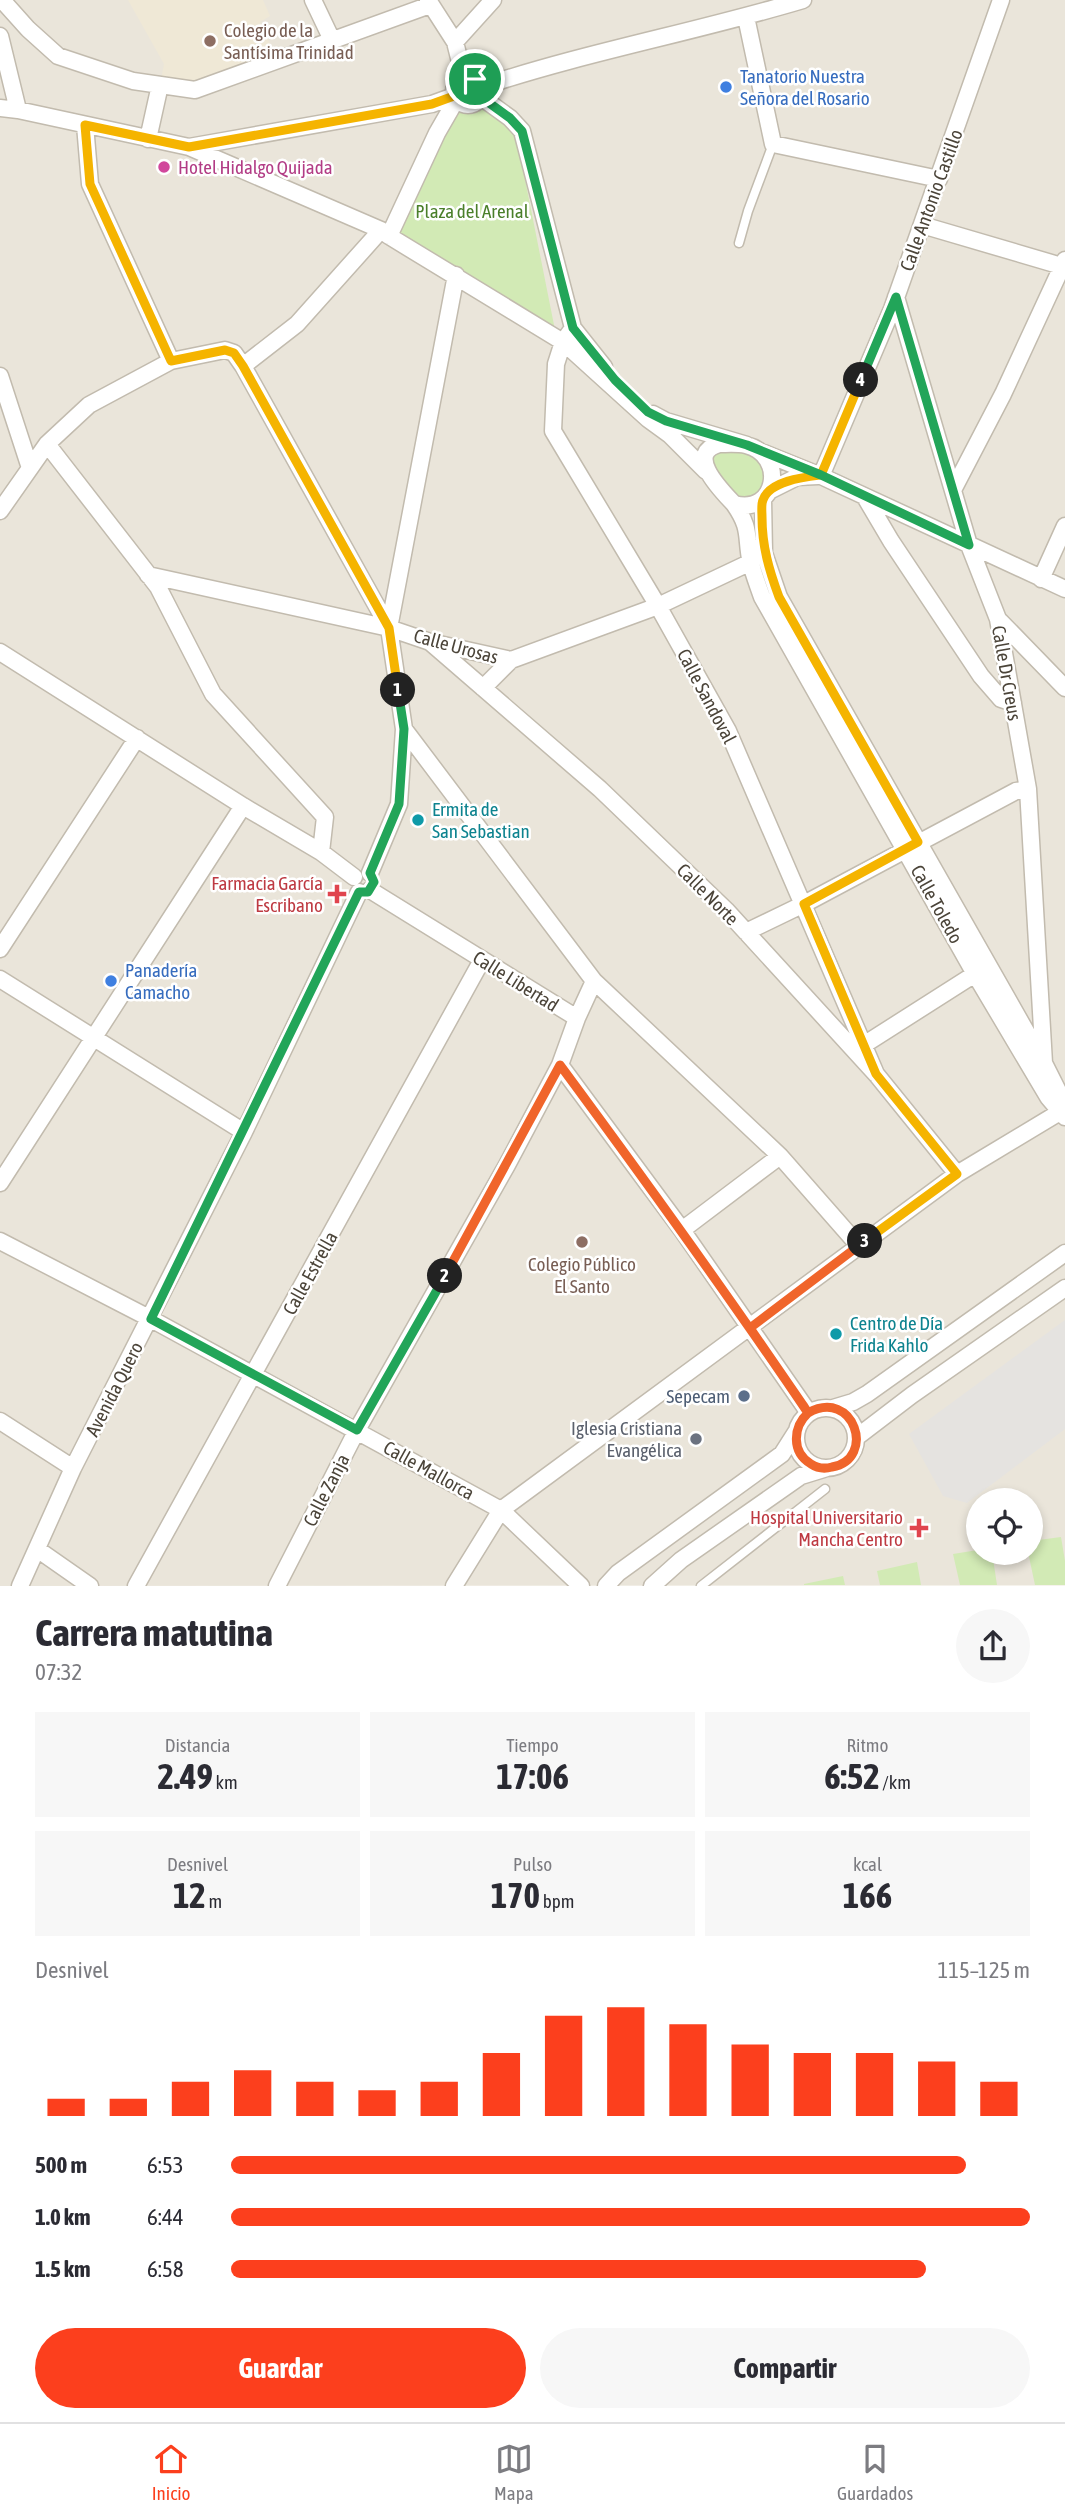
<!DOCTYPE html>
<html lang="es">
<meta charset="utf-8">
<style>
:root{--surface:#fff;--page:#f7f7f7;--text:#2b2b33;--muted:#7c7c81;--line:#e1e1e2;--accent:#fc3f1d}
body{margin:0;font-family:"Asap Condensed",sans-serif;background:var(--page);color:var(--text);height:100vh;display:flex;flex-direction:column;font-size:26px;white-space:nowrap}
*{box-sizing:border-box;margin:0}
p{font-size:23px;color:var(--muted)}
.icon{flex:none;width:38px;height:38px;fill:none;stroke:currentColor;stroke-width:2;stroke-linecap:round;stroke-linejoin:round}
.map{position:relative;height:1586px;overflow:hidden}
.drawer{display:flex;flex-direction:column;background:var(--surface);flex:1}
.drawer>*{flex:none}
.tools{position:absolute;left:966px;top:1488px;display:grid;gap:14px}
.tools a{display:grid;place-items:center;width:77px;height:77px;border-radius:50%;background:var(--surface);box-shadow:0 4px 10px #0003;font-size:35px}
.pin{position:absolute;display:grid;place-items:center;width:60px;height:60px;color:#fff;margin:-30px;border:4px solid #fff;border-radius:50%;box-shadow:0 2px 7px #0007}
.km{position:absolute;width:35px;height:35px;margin:-18px;border-radius:50%;background:#222;color:#fff;font-size:19px;line-height:35px;text-align:center}
.round{display:grid;place-items:center;flex:none;width:74px;height:74px;border-radius:37px;background:var(--page)}
.summary{display:flex;align-items:center;justify-content:space-between;height:119px;padding:0 35px}
h1{font-size:38px;font-weight:700;line-height:52px}
.stats{display:grid;grid-template-columns:repeat(3,1fr);gap:10px;height:119px;padding:7px 35px}
.stats div{display:grid;align-content:center;border-radius:0px;background:var(--page);text-align:center}
.stats b{font-size:35px;font-weight:700}
.stats small{font-size:19px;font-weight:400}
.stats p{font-size:19px}
.chart{height:196px;padding:14px 35px}
.chart p{display:flex;justify-content:space-between}
.chart svg{width:100%;height:126px;margin-top:7px;stroke:var(--accent);stroke-width:6}
.primary-button{display:flex;gap:14px;margin-top:auto;padding:14px 35px}
.primary-button a{flex:1;height:80px;border-radius:42px;background:var(--accent);color:#fff;font-size:28px;font-weight:700;line-height:80px;text-align:center}
.primary-button a+a{background:var(--page);color:var(--text)}
ul{padding:0 35px;list-style:none;font-size:23px}
li{display:grid;grid-template-columns:112px 84px 1fr;align-items:center;height:52px}
li i{height:18px;border-radius:9px;background:var(--accent)}
.menu{display:flex;justify-content:space-around;align-items:center;height:98px;border-top:2px solid var(--line);background:var(--surface);font-size:19px;color:var(--muted)}
.menu a{display:grid;justify-items:center;gap:4px}
.menu .on{color:var(--accent)}
.map>svg:first-child{display:block}
.residential{fill:#eae5da;fill-rule:evenodd}
.education{fill:#efe8d6}
.green{fill:#d2eab5}
.parking{fill:#e5e3e0}
.lines{fill:none;stroke-linecap:round;stroke-linejoin:round}
.lane-casing{stroke:#c2bbae;stroke-width:11}
.street-casing{stroke:#c2bbae;stroke-width:19}
.lane{stroke:#fff;stroke-width:8}
.street{stroke:#fff;stroke-width:16}
.split-1-casing{stroke:#fff;stroke-width:14}
.split-2-casing{stroke:#fff;stroke-width:14}
.split-3-casing{stroke:#fff;stroke-width:14}
.split-4-casing{stroke:#fff;stroke-width:14}
.split-5-casing{stroke:#fff;stroke-width:14}
.split-1{stroke:#f5b400;stroke-width:9}
.split-2{stroke:#22a559;stroke-width:9}
.split-3{stroke:#f0652b;stroke-width:9}
.split-4{stroke:#f5b400;stroke-width:9}
.split-5{stroke:#22a559;stroke-width:9}
.education-dot{fill:#8d6e63;stroke:#fff;stroke-width:2.5}
.shop-dot{fill:#3f7fe0;stroke:#fff;stroke-width:2.5}
.hotel-dot{fill:#d1479c;stroke:#fff;stroke-width:2.5}
.culture-dot{fill:#0f9aa8;stroke:#fff;stroke-width:2.5}
.health-dot{fill:#e0444e;stroke:#fff;stroke-width:2.5}
.service-dot{fill:#5c6f8a;stroke:#fff;stroke-width:2.5}
.worship-dot{fill:#6b7280;stroke:#fff;stroke-width:2.5}
.labels{text-anchor:middle;stroke-width:5;stroke-linejoin:round;paint-order:stroke}
.education-label{font-size:19px;fill:#785e54;stroke:#fff;text-anchor:start}
.shop-label{font-size:19px;fill:#366cbe;stroke:#fff;text-anchor:start}
.hotel-label{font-size:19px;fill:#b23c85;stroke:#fff;text-anchor:start}
.street-label{font-size:19px;fill:#4b4439;stroke:#fff}
.park-label{font-size:19px;fill:#4a7f2a;stroke:#fff}
.culture-label{font-size:19px;fill:#0d838f;stroke:#fff;text-anchor:start}
.health-label{font-size:19px;fill:#be3a42;stroke:#fff;text-anchor:end}
.service-label{font-size:19px;fill:#4e5e75;stroke:#fff;text-anchor:end}
.worship-label{font-size:19px;fill:#5b616d;stroke:#fff;text-anchor:end}
</style>
<div class="map">
<svg width="1065" height="1586" viewBox="0 0 1065 1586">
<rect width="100%" height="100%" fill="#f6f3ec"/>
<!-- residential -->
<path class="residential" d="M0 0H1065V1585L0 1586ZM978 1500H1031V1552H978Z"/>
<!-- education -->
<path class="education" d="M128 0H263L270 16 260 22 278 60 195 90 160 85 164 64Z"/>
<!-- green -->
<path class="green" d="M459 93a8 8 0 1 1 16 0a8 8 0 1 1-16 0Z
M483 107 516 134 555 330 396 232 451 120 458 112Z
M726 450 748 452 764 466 763 488C738 512 720 483 712 460L716 453Z
M1061 1537 1065 1561V1585H1035L1028 1552H1031V1541Z
M978 1550V1552H992L997 1585H960L953 1554Z
M917 1562 921 1585H880L877 1571Z
M843 1576 845 1585H804V1584Z"/>
<!-- parking -->
<path class="parking" d="M1065 1320V1429L967 1503 943 1496 909 1434Z"/>
<g class="lines">
<!-- lane casing -->
<g class="lane-casing">
<path id="lane" d="M739 243 748 211 773 144
M701 1586 825 1489"/>
</g>
<!-- street casing -->
<g class="street-casing">
<path id="street" d="M2 0 28 29 58 56 133 81 195 90 430 5
M313 0 332 40
M428 0 455 42 493 0
M746 17 773 144 939 179
M0 36 18 110
M455 42 464 78
M454 91a14 14 0 1 1 28 0a14 14 0 1 1-28 0Z
M481 87C586 52 696 32 803 0
M481 97 510 118 522 131 573 328 604 367
M456 100 437 133 389 236 563 342 648 419 670 435 706 471
M0 108 18 110 189 147 432 104 454 96
M85 125 90 184 171 361
M148 139 160 85
M189 147 381 230 389 236
M922 225 1065 267
M896 297 969 545 998 619 1028 789 1044 1063
M573 328 563 342 556 364 553 431 658 606 728 731 876 1074
M243 366 297 324 381 230
M0 376 30 468
M653 414 666 421 747 445
M47 444 158 587 213 694 325 817 321 852
M719 444C727 444 738 443 746 445 787 455 777 516 734 504 722 491 684 454 719 444Z
M759 451 821 476 1065 589
M821 476 892 309 1001 0
M771 490 797 477 818 476
M953 490 1003 394 1065 260
M865 497 891 541 981 676 1001 699 1013 703
M763 499 764 553 779 597 1044 1063 1058 1091 1061 1112
M734 504C752 530 745 536 751 564 754 575 758 586 762 597L975 974 1048 1097 1065 1117
M0 511 47 444 89 405 171 361 225 350 234 353 243 366 389 628
M148 575 389 628 430 642 511 660 658 606 751 562
M1041 579 1065 526
M1000 621 1065 688
M430 642 600 789 726 910 876 1074 957 1174
M0 652 243 806 321 852 354 877
M483 688 511 660
M404 729 389 628 456 275
M370 873 399 804 404 729 594 981 577 1018
M370 890 577 1018 560 1065 682 1230 809 1413
M746 932 804 904 1016 791 1028 789
M0 949 137 738
M0 979 244 1132
M594 981 780 1156 859 1246
M862 1046 975 974
M0 1183 243 806
M682 1230 780 1156
M0 1241 151 1319 501 1510 581 1586
M796 1438a30 30 0 1 1 60 0a30 30 0 1 1-60 0Z
M833 1408 853 1402 867 1394 1065 1253
M0 1421 73 1468
M857 1437 912 1395 1065 1288
M37 1549 90 1586
M20 1586 73 1468 244 1132 359 892
M136 1586 482 960
M277 1586 357 1430 507 1165 560 1065
M454 1586 501 1510 957 1174 1065 1109
M606 1586 618 1573 782 1454 796 1432
M652 1586 681 1560 801 1476 827 1468"/>
</g>
<!-- lane -->
<use href="#lane" class="lane"/>
<!-- street -->
<use href="#street" class="street"/>
</g>
<g class="lines">
<!-- split-1 casing -->
<g class="split-1-casing">
<path id="split-1" d="M398 690 389 628 243 366 234 353 225 350 171 361 90 184 85 125 189 147 432 104 454 96C452 82 462 75 475 79"/>
</g>
<!-- split-2 casing -->
<g class="split-2-casing">
<path id="split-2" d="M398 690 404 729 399 804 370 873 374 882 368 892H359L151 1319 357 1430 445 1276"/>
</g>
<!-- split-3 casing -->
<g class="split-3-casing">
<path id="split-3" d="M445 1276 560 1065C645 1180 728 1295 808 1413 793 1427 791 1452 811 1464 817 1468 825 1469 832 1467 877 1459 854 1387 808 1413L803 1405 750 1328 865 1241"/>
</g>
<!-- split-4 casing -->
<g class="split-4-casing">
<path id="split-4" d="M861 380 821 475C805 477 769 481 763 500 761 504 762 512 762 517 762 546 769 570 779 597L918 842 804 904 876 1074 957 1174 865 1241"/>
</g>
<!-- split-5 casing -->
<g class="split-5-casing">
<path id="split-5" d="M475 79 481 87V97L510 118 522 131 573 328 615 380 648 412 666 421 747 445 821 475 969 545 896 297 861 380"/>
</g>
<!-- split-1 -->
<use href="#split-1" class="split-1"/>
<!-- split-2 -->
<use href="#split-2" class="split-2"/>
<!-- split-3 -->
<use href="#split-3" class="split-3"/>
<!-- split-4 -->
<use href="#split-4" class="split-4"/>
<!-- split-5 -->
<use href="#split-5" class="split-5"/>
</g>
<!-- markers -->
<g class="education-dot">
<circle cx="210" cy="41" r="7"/>
<circle cx="582" cy="1242" r="7"/>
</g>
<g class="shop-dot">
<circle cx="726" cy="87" r="7"/>
<circle cx="111" cy="981" r="7"/>
</g>
<circle class="hotel-dot" cx="164" cy="167" r="7"/>
<g class="culture-dot">
<circle cx="418" cy="820" r="7"/>
<circle cx="836" cy="1334" r="7"/>
</g>
<g class="health-dot">
<path d="M333.5 883.5h7v7h7v7h-7v7h-7v-7h-7v-7h7z"/>
<path d="M915.5 1517.5h7v7h7v7h-7v7h-7v-7h-7v-7h7z"/>
</g>
<circle class="service-dot" cx="744" cy="1396" r="7"/>
<circle class="worship-dot" cx="696" cy="1439" r="7"/>
<g class="labels">
<!-- education labels -->
<g class="education-label">
<text x="224" y="37">Colegio de la<tspan x="224" dy="22">Santísima Trinidad</tspan></text>
<text x="582" y="1271" text-anchor="middle">Colegio Público<tspan x="582" dy="22">El Santo</tspan></text>
</g>
<!-- shop labels -->
<g class="shop-label">
<text x="740" y="83">Tanatorio Nuestra<tspan x="740" dy="22">Señora del Rosario</tspan></text>
<text x="125" y="977">Panadería<tspan x="125" dy="22">Camacho</tspan></text>
</g>
<!-- hotel labels -->
<g class="hotel-label">
<text x="178" y="174">Hotel Hidalgo Quijada</text>
</g>
<!-- street labels -->
<g class="street-label">
<text transform="translate(931 200) rotate(-70)" y="7">Calle Antonio Castillo</text>
<text transform="translate(456 646) rotate(15)" y="7">Calle Urosas</text>
<text transform="translate(1007 673) rotate(80)" y="7">Calle Dr Creus</text>
<text transform="translate(707 696) rotate(62)" y="7">Calle Sandoval</text>
<text transform="translate(708 894) rotate(45)" y="7">Calle Norte</text>
<text transform="translate(937 904) rotate(61)" y="7">Calle Toledo</text>
<text transform="translate(516 981) rotate(32)" y="7">Calle Libertad</text>
<text transform="translate(310 1273) rotate(-61)" y="7">Calle Estrella</text>
<text transform="translate(114 1389) rotate(-63)" y="7">Avenida Quero</text>
<text transform="translate(429 1470) rotate(29)" y="7">Calle Mallorca</text>
<text transform="translate(326 1490) rotate(-63)" y="7">Calle Zanja</text>
</g>
<!-- park labels -->
<g class="park-label">
<text x="472" y="218">Plaza del Arenal</text>
</g>
<!-- culture labels -->
<g class="culture-label">
<text x="432" y="816">Ermita de<tspan x="432" dy="22">San Sebastian</tspan></text>
<text x="850" y="1330">Centro de Día<tspan x="850" dy="22">Frida Kahlo</tspan></text>
</g>
<!-- health labels -->
<g class="health-label">
<text x="323" y="890">Farmacia García<tspan x="323" dy="22">Escribano</tspan></text>
<text x="903" y="1524">Hospital Universitario<tspan x="903" dy="22">Mancha Centro</tspan></text>
</g>
<!-- service labels -->
<g class="service-label">
<text x="730" y="1403">Sepecam</text>
</g>
<!-- worship labels -->
<g class="worship-label">
<text x="682" y="1435">Iglesia Cristiana<tspan x="682" dy="22">Evangélica</tspan></text>
</g>
</g>
</svg>
<div class="tools">
<a><svg class="icon" aria-label="locate" viewBox="0 0 24 24"><circle cx="12" cy="12" r="6"/><path d="M12 2v4M12 18v4M2 12h4M18 12h4"/></svg></a>
</div>
<div class="pin" style="left:475px;top:79px;background:#1e9e55"><svg class="icon" aria-label="arrive" viewBox="0 0 24 24"><path d="M6 21V4h12l-3 4 3 4H6"/></svg></div>
<b class="km" style="left:398px;top:690px">1</b>
<b class="km" style="left:445px;top:1276px">2</b>
<b class="km" style="left:865px;top:1241px">3</b>
<b class="km" style="left:861px;top:380px">4</b>
</div>
<section class="drawer">
<div class="summary"><div><h1>Carrera matutina</h1><p>07:32</p></div><a class="round"><svg class="icon" aria-label="share" viewBox="0 0 24 24"><path d="M12 15V3M7 8l5-5 5 5M5 13v7h14v-7"/></svg></a></div>
<div class="stats">
<div><p>Distancia</p><b>2.49<small> km</small></b></div>
<div><p>Tiempo</p><b>17:06</b></div>
<div><p>Ritmo</p><b>6:52<small> /km</small></b></div>
</div>
<div class="stats">
<div><p>Desnivel</p><b>12<small> m</small></b></div>
<div><p>Pulso</p><b>170<small> bpm</small></b></div>
<div><p>kcal</p><b>166</b></div>
</div>
<div class="chart"><p><span>Desnivel</span>115–125 m</p>
<svg viewBox="0 0 160 44" preserveAspectRatio="none"><path d="M5 44V38M15 44V38M25 44V32M35 44V28M45 44V32M55 44V35M65 44V32M75 44V22M85 44V9M95 44V6M105 44V12M115 44V19M125 44V22M135 44V22M145 44V25M155 44V32"/></svg>
</div>
<ul>
<li><b>500 m</b>6:53<i style="width:92%"></i></li>
<li><b>1.0 km</b>6:44<i style="width:100%"></i></li>
<li><b>1.5 km</b>6:58<i style="width:87%"></i></li>
</ul>
<div class="primary-button"><a>Guardar</a><a>Compartir</a></div>
</section>
<nav class="menu">
<a class="on"><svg class="icon" aria-label="home" viewBox="0 0 24 24"><path d="M3 11l9-7 9 7M6 9v11h12V9"/></svg>Inicio</a>
<a><svg class="icon" aria-label="map" viewBox="0 0 24 24"><path d="M3 6l6-2 6 2 6-2v14l-6 2-6-2-6 2zM9 4v14M15 6v14"/></svg>Mapa</a>
<a><svg class="icon" aria-label="saved" viewBox="0 0 24 24"><path d="M7 4h10v16l-5-4-5 4z"/></svg>Guardados</a>
</nav>
